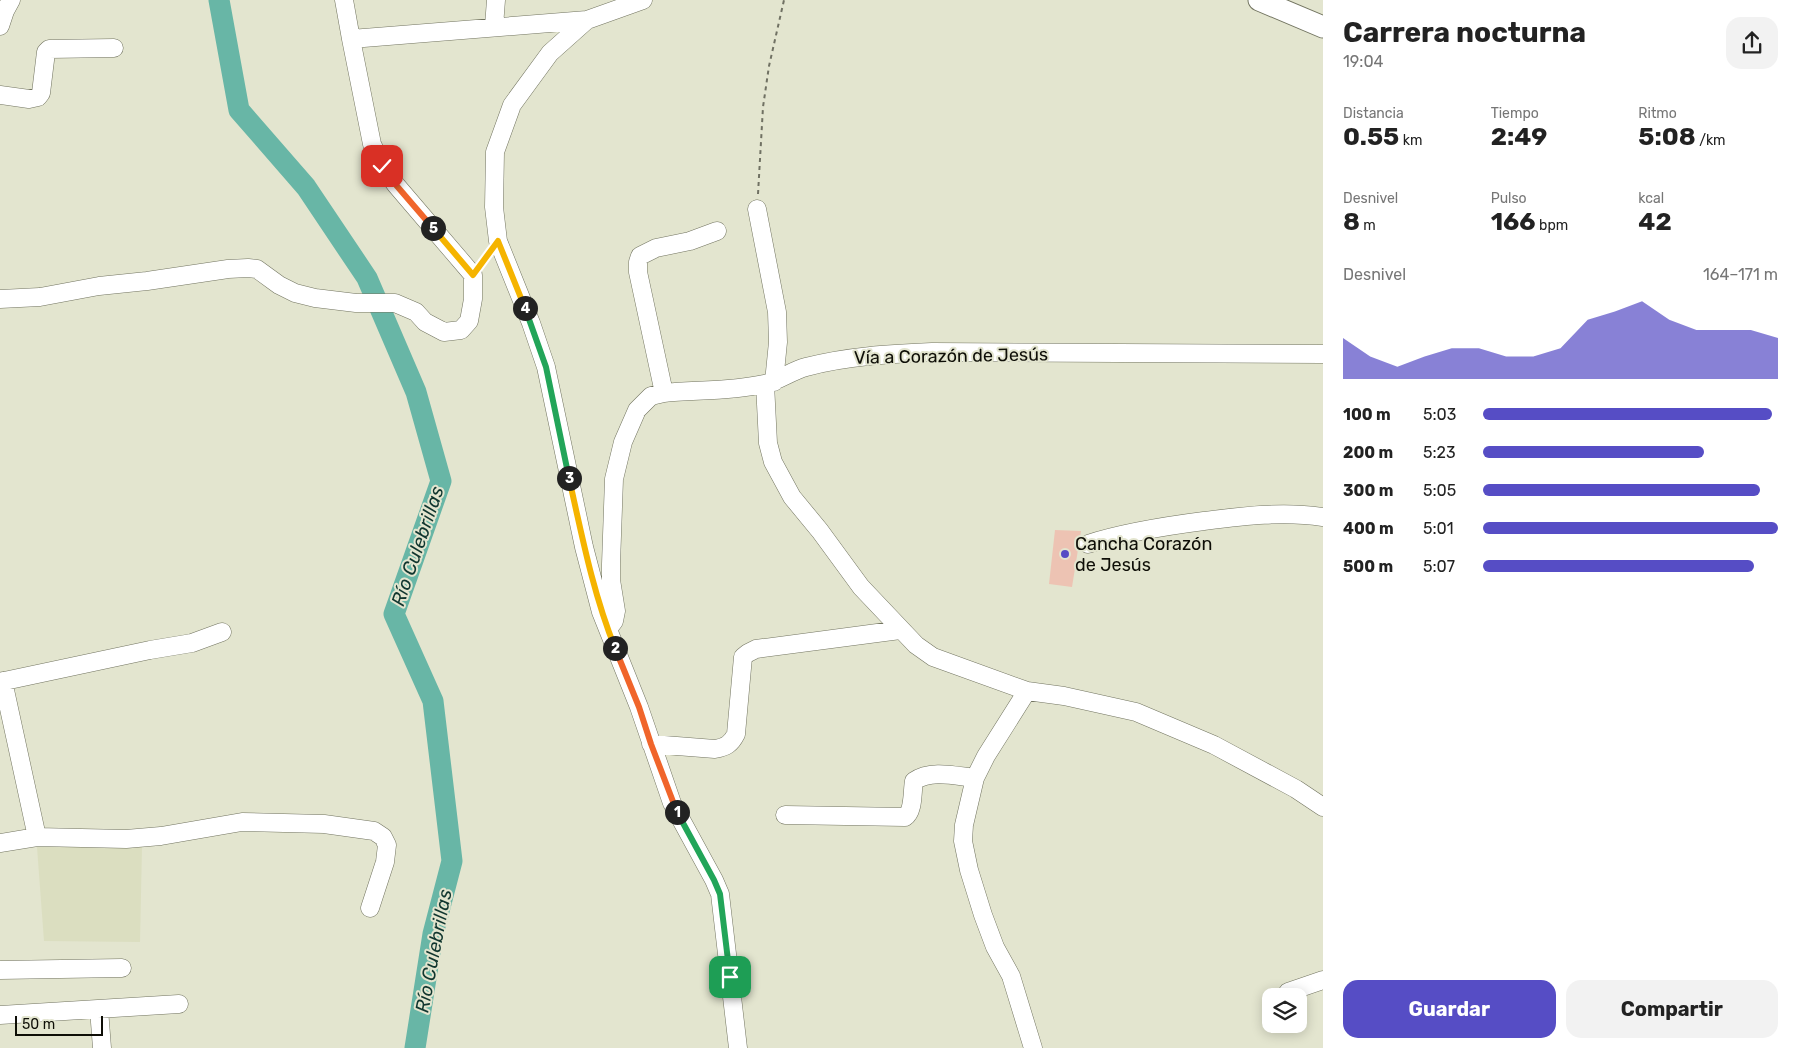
<!DOCTYPE html>
<html lang="es">
<meta charset="utf-8">
<style>
:root{--surface:#fff;--page:#f2f2f2;--text:#222;--muted:#767676;--accent:#564dc5}
body{margin:0;font-family:Rubik,sans-serif;background:var(--page);color:var(--text);height:100vh;display:flex;flex-direction:column;font-size:19px;white-space:nowrap}
*{box-sizing:border-box;margin:0}
p{font-size:16px;color:var(--muted)}
.icon{flex:none;width:28px;height:28px;fill:none;stroke:currentColor;stroke-width:2;stroke-linecap:round;stroke-linejoin:round}
.map{position:relative;flex:1;overflow:hidden}
.side{display:flex;flex-direction:column;background:var(--surface);width:475px}
.side>*{flex:none}
.fabs{position:absolute;left:1262px;top:988px;display:grid;gap:10px}
.fabs a{display:grid;place-items:center;width:45px;height:45px;border-radius:10px;background:var(--surface);box-shadow:0 2px 12px #0003;font-size:25px}
.scale{position:absolute;left:15px;bottom:12px;width:88px;box-sizing:border-box;padding-left:5px;border:2px solid #0e0e07;border-top:0;font-size:14px;line-height:18px;white-space:nowrap;color:#0e0e07;-webkit-text-stroke:4px #e3e5cf;paint-order:stroke}
.pin{position:absolute;display:grid;place-items:center;width:42px;height:42px;color:#fff;margin:-21px;border-radius:10px;box-shadow:0 2px 8px #0006}
.km{position:absolute;width:25px;height:25px;margin:-12px;border-radius:50%;background:#222;color:#fff;font-size:14px;line-height:25px;text-align:center}
.round{display:grid;place-items:center;flex:none;width:52px;height:52px;border-radius:15px;background:var(--page)}
.summary{display:flex;align-items:center;justify-content:space-between;height:85px;padding:0 20px}
h1{font-size:28px;font-weight:700;line-height:38px}
.figures{display:grid;grid-template-columns:repeat(3,1fr);gap:8px;height:85px;padding:5px 20px}
.figures div{display:grid;align-content:center}
.figures b{font-size:25px;font-weight:700}
.figures small{font-size:14px;font-weight:400}
.figures p{font-size:14px}
.chart{height:140px;padding:10px 20px}
.chart p{display:flex;justify-content:space-between}
.chart svg{width:100%;height:90px;margin-top:5px;fill:var(--accent);opacity:.7}
.cta{display:flex;gap:10px;margin-top:auto;padding:10px 20px}
.cta a{flex:1;height:58px;border-radius:15px;background:var(--accent);color:#fff;font-size:20px;font-weight:700;line-height:58px;text-align:center}
.cta a+a{background:var(--page);color:var(--text)}
ul{padding:0 20px;list-style:none;font-size:16px}
li{display:grid;grid-template-columns:80px 60px 1fr;align-items:center;height:38px}
li i{height:12px;border-radius:6px;background:var(--accent)}
main{display:flex;flex:1;min-height:0}
.map>svg:first-child{display:block}
.built{fill:#dbdec0}
.green{fill:#edc3b3}
.lines{fill:none;stroke-linecap:round;stroke-linejoin:round}
.river{stroke:#68b6a6;stroke-width:21}
.minor-casing{stroke:#727460;stroke-width:19}
.major-casing{stroke:#727460;stroke-width:23}
.path{stroke:#707163;stroke-width:2;stroke-dasharray:4 4;stroke-linecap:butt}
.minor{stroke:#fff;stroke-width:18}
.major{stroke:#fff;stroke-width:21}
.split-1-casing{stroke:#fff;stroke-width:10}
.split-2-casing{stroke:#fff;stroke-width:10}
.split-3-casing{stroke:#fff;stroke-width:10}
.split-4-casing{stroke:#fff;stroke-width:10}
.split-5-casing{stroke:#fff;stroke-width:10}
.split-6-casing{stroke:#fff;stroke-width:10}
.split-1{stroke:#22a559;stroke-width:6}
.split-2{stroke:#f0652b;stroke-width:6}
.split-3{stroke:#f5b400;stroke-width:6}
.split-4{stroke:#22a559;stroke-width:6}
.split-5{stroke:#f5b400;stroke-width:6}
.split-6{stroke:#f0652b;stroke-width:6}
.poi-dot{fill:#564dc5;stroke:#e3e5cf;stroke-width:2}
.labels{text-anchor:middle;stroke-width:4;stroke-linejoin:round;paint-order:stroke}
.street-label{font-size:18px;fill:#0e0e07;stroke:#e3e5cf}
.poi-label{font-size:18px;fill:#0e0e07;stroke:#e3e5cf;text-anchor:start}
.water-label{font-size:19px;font-style:italic;fill:#10362f;stroke:#e3e5cf}
</style>
<main>
<div class="map">
<svg width="1323" height="1048" viewBox="0 0 1323 1048">
<rect width="100%" height="100%" fill="#e3e5cf"/>
<!-- built -->
<path class="built" d="M142 846 140 942 44 941 37 847Z"/>
<!-- green -->
<path class="green" d="M1055 530 1081 531 1072 587 1049 584Z"/>
<g class="lines">
<!-- river -->
<path class="river" d="M219 0 239 110 306 187 367 278 416 392 441 481 394 614 433 701 452 861 433 934 415 1048"/>
<!-- minor casing -->
<g class="minor-casing">
<path id="minor" d="M344 0 351 39
M643 0 587 20 550 53 512 105 495 152 494 207 498 241 531 323 546 367 584 547 601 612 639 707 672 803 714 880 720 894 738 1048
M0 26 5 11 11 0
M494 26 496 0
M0 95 29 99 38 97 41 93 46 52 49 49 114 48
M757 209 777 312 778 342 774 382
M0 299 40 297 99 286 147 281 228 269 248 268 257 269 279 285 295 293 315 298 356 303H395L416 312 425 322 444 332 461 330 469 321 473 299V275L396 185 382 166 372 144 351 39 587 20
M765 384 768 443 773 462 792 497 820 531 861 587 916 645 933 657 1027 691 1064 696 1136 712 1214 745 1296 789 1323 807
M664 393 638 272V262L640 256 656 248 690 241 717 231
M1088 544C1125 532 1165 526 1204 521 1244 516 1283 511 1323 517
M608 629 614 621 616 611 611 580V564L614 479 623 442 637 410 651 396 664 393C696 390 733 391 764 384 779 381 791 371 806 367 848 356 889 354 932 352L1323 354
M3 681 37 837
M0 682 150 650 192 643 222 632
M1027 691 986 756 975 778 964 825 963 841 969 870 983 915 995 947 1011 976 1033 1048
M651 744 715 749C726 747 731 744 736 734L743 657 748 653 756 649 900 630
M785 815 905 817C914 811 912 791 914 781 931 769 956 776 975 778
M0 843 37 837 126 839 161 836 242 822 324 824 374 831 383 837 387 845 385 862 370 908
M0 970 122 968
M1288 992 1323 980
M99 1009 102 1048
M0 1015 179 1004"/>
</g>
<!-- major casing -->
<g class="major-casing">
<path id="major" d="M1259 0 1323 27"/>
</g>
<!-- path -->
<path class="path" d="M758 194 763 107 769 66 784 0
M482 263 488 255"/>
<!-- minor -->
<use href="#minor" class="minor"/>
<!-- major -->
<use href="#major" class="major"/>
</g>
<g class="lines">
<!-- split-1 casing -->
<g class="split-1-casing">
<path id="split-1" d="M677 812 714 880 720 894 730 977"/>
</g>
<!-- split-2 casing -->
<g class="split-2-casing">
<path id="split-2" d="M615 648 639 707 651 744 677 812"/>
</g>
<!-- split-3 casing -->
<g class="split-3-casing">
<path id="split-3" d="M569 478C582 536 593 593 615 648"/>
</g>
<!-- split-4 casing -->
<g class="split-4-casing">
<path id="split-4" d="M525 308 546 367 569 478"/>
</g>
<!-- split-5 casing -->
<g class="split-5-casing">
<path id="split-5" d="M433 228 473 275 498 241 525 308"/>
</g>
<!-- split-6 casing -->
<g class="split-6-casing">
<path id="split-6" d="M382 166 396 185 433 228"/>
</g>
<!-- split-1 -->
<use href="#split-1" class="split-1"/>
<!-- split-2 -->
<use href="#split-2" class="split-2"/>
<!-- split-3 -->
<use href="#split-3" class="split-3"/>
<!-- split-4 -->
<use href="#split-4" class="split-4"/>
<!-- split-5 -->
<use href="#split-5" class="split-5"/>
<!-- split-6 -->
<use href="#split-6" class="split-6"/>
</g>
<!-- markers -->
<circle class="poi-dot" cx="1065" cy="554" r="5"/>
<g class="labels">
<!-- street labels -->
<g class="street-label">
<text transform="translate(951 356) rotate(-1)" y="6">Vía a Corazón de Jesús</text>
</g>
<!-- poi labels -->
<g class="poi-label">
<text x="1075" y="550">Cancha Corazón<tspan x="1075" dy="21">de Jesús</tspan></text>
</g>
<!-- water labels -->
<g class="water-label">
<text transform="translate(417 546) rotate(-71)" y="7">Río Culebrillas</text>
<text transform="translate(433 951) rotate(-79)" y="7">Río Culebrillas</text>
</g>
</g>
</svg>
<div class="fabs">
<a><svg class="icon" aria-label="layers" viewBox="0 0 24 24"><path d="M12 4l9 5-9 5-9-5zM3 14l9 5 9-5"/></svg></a>
</div>
<div class="scale">50 m</div>
<div class="pin" style="left:730px;top:977px;background:#1e9e55"><svg class="icon" aria-label="arrive" viewBox="0 0 24 24"><path d="M6 21V4h12l-3 4 3 4H6"/></svg></div>
<div class="pin" style="left:382px;top:166px;background:#d93025"><svg class="icon" aria-label="check" viewBox="0 0 24 24"><path d="M5 12l5 5 9-10"/></svg></div>
<b class="km" style="left:677px;top:812px">1</b>
<b class="km" style="left:615px;top:648px">2</b>
<b class="km" style="left:569px;top:478px">3</b>
<b class="km" style="left:525px;top:308px">4</b>
<b class="km" style="left:433px;top:228px">5</b>
</div>
<section class="side">
<div class="summary"><div><h1>Carrera nocturna</h1><p>19:04</p></div><a class="round"><svg class="icon" aria-label="share" viewBox="0 0 24 24"><path d="M12 15V3M7 8l5-5 5 5M5 13v7h14v-7"/></svg></a></div>
<div class="figures">
<div><p>Distancia</p><b>0.55<small> km</small></b></div>
<div><p>Tiempo</p><b>2:49</b></div>
<div><p>Ritmo</p><b>5:08<small> /km</small></b></div>
</div>
<div class="figures">
<div><p>Desnivel</p><b>8<small> m</small></b></div>
<div><p>Pulso</p><b>166<small> bpm</small></b></div>
<div><p>kcal</p><b>42</b></div>
</div>
<div class="chart"><p><span>Desnivel</span>164–171 m</p>
<svg viewBox="0 0 160 44" preserveAspectRatio="none"><path d="M0 44V24L10 33L20 38L30 33L40 29L50 29L60 33L70 33L80 29L90 15L100 11L110 6L120 15L130 20L140 20L150 20L160 24V44z"/></svg>
</div>
<ul>
<li><b>100 m</b>5:03<i style="width:98%"></i></li>
<li><b>200 m</b>5:23<i style="width:75%"></i></li>
<li><b>300 m</b>5:05<i style="width:94%"></i></li>
<li><b>400 m</b>5:01<i style="width:100%"></i></li>
<li><b>500 m</b>5:07<i style="width:92%"></i></li>
</ul>
<div class="cta"><a>Guardar</a><a>Compartir</a></div>
</section>
</main>
